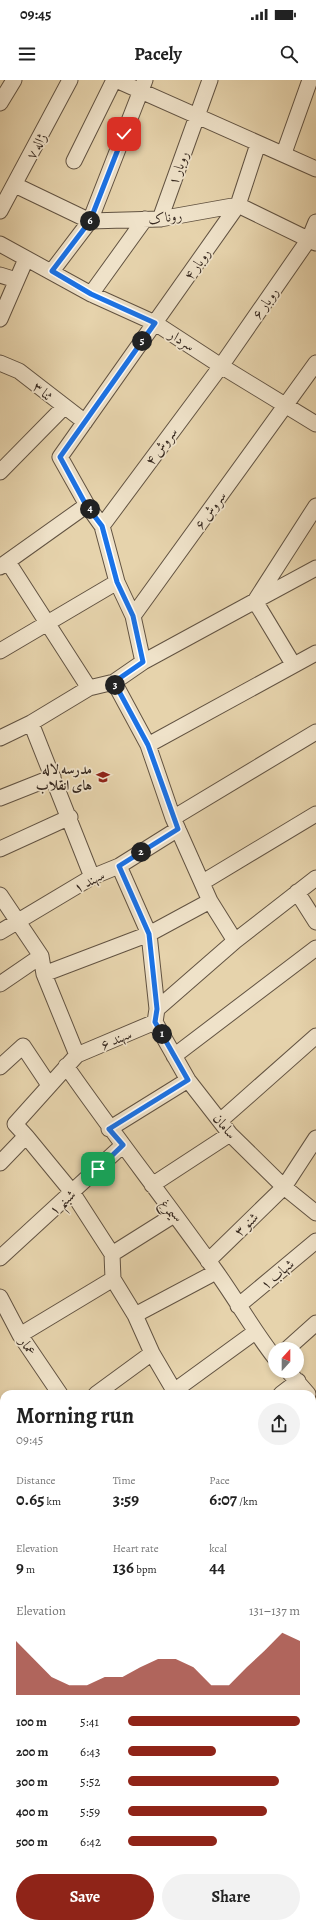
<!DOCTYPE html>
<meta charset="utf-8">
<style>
:root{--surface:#fff;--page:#f2f2f2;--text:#222;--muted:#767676;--accent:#8f2418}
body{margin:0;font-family:Alegreya,Amiri,serif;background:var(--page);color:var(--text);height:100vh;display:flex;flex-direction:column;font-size:15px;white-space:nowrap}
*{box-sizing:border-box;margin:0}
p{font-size:13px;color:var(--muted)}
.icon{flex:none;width:22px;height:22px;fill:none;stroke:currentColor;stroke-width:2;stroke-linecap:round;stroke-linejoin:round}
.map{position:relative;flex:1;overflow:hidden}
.side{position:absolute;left:0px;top:1310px;width:316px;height:538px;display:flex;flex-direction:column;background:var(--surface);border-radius:12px 12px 0 0;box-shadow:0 2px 6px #0003}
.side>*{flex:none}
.needle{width:26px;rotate:21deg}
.fabs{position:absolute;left:268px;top:1262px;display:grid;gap:8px}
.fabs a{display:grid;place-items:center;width:36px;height:36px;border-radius:50%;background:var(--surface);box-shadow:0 2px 6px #0003;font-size:20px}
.pin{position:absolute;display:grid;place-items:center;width:34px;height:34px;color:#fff;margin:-17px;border-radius:8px;box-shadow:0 2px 6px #0006}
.km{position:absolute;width:20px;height:20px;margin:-10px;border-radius:50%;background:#222;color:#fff;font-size:11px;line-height:20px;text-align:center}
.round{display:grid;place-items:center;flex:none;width:42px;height:42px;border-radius:21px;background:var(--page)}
.head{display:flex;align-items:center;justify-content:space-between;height:68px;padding:0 16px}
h1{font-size:22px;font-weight:700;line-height:30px}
.stats{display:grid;grid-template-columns:repeat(3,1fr);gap:6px;height:68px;padding:4px 16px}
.stats div{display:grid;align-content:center}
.stats b{font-size:17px;font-weight:700}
.stats small{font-size:11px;font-weight:400}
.stats p{font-size:11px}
.chart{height:112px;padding:8px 16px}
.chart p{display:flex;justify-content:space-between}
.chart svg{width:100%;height:72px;margin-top:4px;fill:var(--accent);opacity:.7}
.action{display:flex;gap:8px;margin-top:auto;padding:8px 16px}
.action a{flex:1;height:46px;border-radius:24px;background:var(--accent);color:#fff;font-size:16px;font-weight:700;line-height:46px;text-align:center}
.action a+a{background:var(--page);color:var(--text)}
ul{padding:0 16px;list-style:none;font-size:13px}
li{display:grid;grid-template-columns:64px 48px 1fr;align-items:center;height:30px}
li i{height:10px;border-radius:5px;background:var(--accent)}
.status{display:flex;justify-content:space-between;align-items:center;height:28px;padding:0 20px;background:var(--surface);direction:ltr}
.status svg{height:11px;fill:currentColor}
header{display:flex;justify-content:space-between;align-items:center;height:52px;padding:0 16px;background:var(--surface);font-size:18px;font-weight:700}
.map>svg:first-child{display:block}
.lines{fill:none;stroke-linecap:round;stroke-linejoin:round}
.minor-casing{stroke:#625342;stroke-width:17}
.major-casing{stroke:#36281f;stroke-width:21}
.minor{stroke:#efe2c9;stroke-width:15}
.major{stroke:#e3ba76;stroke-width:19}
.route-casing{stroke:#fff;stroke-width:8}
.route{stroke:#1a73e8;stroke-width:5}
.labels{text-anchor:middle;stroke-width:3.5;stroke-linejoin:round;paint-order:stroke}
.street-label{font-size:14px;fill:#36281f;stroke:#efe2c9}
.poi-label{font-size:14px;font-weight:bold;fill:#36281f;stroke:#efe2c9;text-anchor:end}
</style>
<div class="status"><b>09:45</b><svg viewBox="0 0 49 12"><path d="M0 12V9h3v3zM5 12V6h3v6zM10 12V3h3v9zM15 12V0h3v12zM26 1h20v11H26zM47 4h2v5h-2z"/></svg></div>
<header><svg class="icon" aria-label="menu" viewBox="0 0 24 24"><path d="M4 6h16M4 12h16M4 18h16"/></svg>Pacely<svg class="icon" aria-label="search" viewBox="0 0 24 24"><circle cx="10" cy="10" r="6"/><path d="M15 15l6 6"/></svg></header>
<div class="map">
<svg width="316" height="1848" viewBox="0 0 316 1848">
<rect width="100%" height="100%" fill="#e6d3ac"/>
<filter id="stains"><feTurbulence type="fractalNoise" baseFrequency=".005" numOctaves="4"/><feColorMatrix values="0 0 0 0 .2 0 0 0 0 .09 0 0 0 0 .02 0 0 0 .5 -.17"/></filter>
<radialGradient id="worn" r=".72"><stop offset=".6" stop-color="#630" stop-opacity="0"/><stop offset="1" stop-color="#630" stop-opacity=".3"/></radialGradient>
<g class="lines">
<!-- minor casing -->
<g class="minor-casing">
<path id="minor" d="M116 0 316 89
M0 23 14 0
M284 73 310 0
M74 81 114 0
M15 105 90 141 160 139 238 125
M238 125 316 163
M0 131 70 0
M160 139 210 0
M0 164 91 214 155 243 221 286 316 344
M52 191 90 141 145 0
M0 195 16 200
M91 214 145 139
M0 239 26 179
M0 283 19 291 85 342
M0 392 64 327
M102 446 221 286 309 159 316 142
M8 482 89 608
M0 487 87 425
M133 536 316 283
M0 571 117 502
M143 582 133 536 117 502 102 446 87 425 60 377 238 125 258 64
M293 584 255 521 316 488
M114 602 148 665 173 738 210 821 235 861
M31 643 92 797
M0 658 31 643 89 608 114 602 143 582 255 521 316 426
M148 665 316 573
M0 718 53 697
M173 738 316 652
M0 769 70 737
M119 786 149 854 157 929
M203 802 316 734
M297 812 316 842
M0 815 41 876 44 894 77 975
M0 852 92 797 119 786 178 749
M44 894 149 854 210 821
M0 904 41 876
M155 942 188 1000 230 1054 284 1107 316 1133
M174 976 316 868
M66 986C114 1055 166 1121 215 1190 236 1219 253 1250 275 1278
M0 987 23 966 49 1005
M220 1041 316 956
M109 1049 188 1000
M26 1056 72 1112 112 1174 113 1199 135 1235 152 1273 176 1314
M0 1083 26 1056 15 1044 77 975 155 942 157 929 235 861 316 798
M152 1105 230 1054
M112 1174 174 1135
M0 1178 123 1065
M208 1181 284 1107 316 1058
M0 1217 20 1255 60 1314
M238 1226 316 1161
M135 1235 216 1192
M20 1255 113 1199
M287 1269 316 1243
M288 1291 308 1314
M174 1311 255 1252
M96 1314 152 1273
M281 1314 298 1301
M0 1354 4 1351
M312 1367 316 1363
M0 1401 4 1406
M312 1479 316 1475
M312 1502 316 1504
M0 1566 4 1572
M0 1635 4 1632
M0 1680 4 1686"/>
</g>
<!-- major casing -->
<g class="major-casing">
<path id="major" d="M312 1570 316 1572
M312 1639 316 1637
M20 1848 25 1844
M43 1848 48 1844"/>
</g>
<!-- minor -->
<use href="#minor" class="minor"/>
<!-- major -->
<use href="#major" class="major"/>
</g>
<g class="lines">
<!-- route casing -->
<g class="route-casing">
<path id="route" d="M98 1089 123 1065 109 1049 188 1000 155 942 157 929 149 854 119 786 178 749 148 665 114 602 143 582 133 536 117 502 102 446 86 425 60 377 155 243 91 214 52 191 90 141 124 54"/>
</g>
<!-- route -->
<use href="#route" class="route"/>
</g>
<!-- icons -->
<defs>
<g id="school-bare" transform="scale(1.08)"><path d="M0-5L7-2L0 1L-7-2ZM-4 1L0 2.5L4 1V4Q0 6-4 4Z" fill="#8f2418" stroke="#efe2c9" stroke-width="2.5" paint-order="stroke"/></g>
</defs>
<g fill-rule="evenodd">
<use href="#school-bare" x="103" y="697"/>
</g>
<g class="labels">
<!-- street labels -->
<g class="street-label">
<text transform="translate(36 66) rotate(-62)" y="5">ژاله ۷</text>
<text transform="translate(178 88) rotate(-70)" y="5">روبار ۱</text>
<text transform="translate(165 137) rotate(-7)" y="5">روناک</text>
<text transform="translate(197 184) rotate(-55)" y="5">روبار ۴</text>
<text transform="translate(265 223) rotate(-55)" y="5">روبار ۶</text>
<text transform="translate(182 260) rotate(33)" y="5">سردار</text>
<text transform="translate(43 311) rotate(39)" y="5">ثنا ۳</text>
<text transform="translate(161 366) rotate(-53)" y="5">سروش ۴</text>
<text transform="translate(210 430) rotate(-54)" y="5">سروش ۶</text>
<text transform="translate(89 801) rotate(-28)" y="5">سهند ۱</text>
<text transform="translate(116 959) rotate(-23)" y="5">سهند ۶</text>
<text transform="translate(225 1046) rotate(50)" y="5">سامان</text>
<text transform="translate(62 1122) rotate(-42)" y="5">شبنم ۱</text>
<text transform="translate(171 1131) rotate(54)" y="5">سیمرغ</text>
<text transform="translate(246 1144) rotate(-44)" y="5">شنو ۳</text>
<text transform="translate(277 1194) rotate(-40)" y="5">شهاب ۱</text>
<text transform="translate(28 1266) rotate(56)" y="5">عمار</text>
</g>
<!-- poi labels -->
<g class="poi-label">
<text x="92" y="694">مدرسه لاله<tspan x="92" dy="16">های انقلاب</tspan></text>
</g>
</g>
<rect width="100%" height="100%" filter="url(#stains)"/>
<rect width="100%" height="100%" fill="url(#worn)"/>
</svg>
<div class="fabs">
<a><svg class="needle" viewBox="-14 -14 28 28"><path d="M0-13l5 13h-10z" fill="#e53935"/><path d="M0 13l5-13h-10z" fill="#767676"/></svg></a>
</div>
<div class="pin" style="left:98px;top:1089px;background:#1e9e55"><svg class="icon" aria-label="arrive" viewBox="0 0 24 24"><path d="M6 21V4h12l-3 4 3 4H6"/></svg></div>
<div class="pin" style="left:124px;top:54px;background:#d93025"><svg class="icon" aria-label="check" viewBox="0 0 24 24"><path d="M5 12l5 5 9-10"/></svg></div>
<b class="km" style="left:162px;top:954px">1</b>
<b class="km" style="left:141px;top:772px">2</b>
<b class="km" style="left:115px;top:605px">3</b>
<b class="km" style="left:90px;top:429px">4</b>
<b class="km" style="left:142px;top:261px">5</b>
<b class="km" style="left:90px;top:141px">6</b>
<section class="side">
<div class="head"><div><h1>Morning run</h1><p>09:45</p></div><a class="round"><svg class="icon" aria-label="share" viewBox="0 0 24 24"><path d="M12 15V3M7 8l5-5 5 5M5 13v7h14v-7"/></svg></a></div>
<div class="stats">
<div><p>Distance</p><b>0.65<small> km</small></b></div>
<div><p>Time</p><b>3:59</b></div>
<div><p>Pace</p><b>6:07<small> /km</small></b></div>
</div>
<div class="stats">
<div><p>Elevation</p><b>9<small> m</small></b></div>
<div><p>Heart rate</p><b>136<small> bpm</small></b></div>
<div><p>kcal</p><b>44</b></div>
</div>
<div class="chart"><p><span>Elevation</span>131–137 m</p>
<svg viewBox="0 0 160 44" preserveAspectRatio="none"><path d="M0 44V11L10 22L20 33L30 38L40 38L50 33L60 33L70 27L80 22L90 22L100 27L110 38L120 38L130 27L140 17L150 6L160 11V44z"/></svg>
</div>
<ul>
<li><b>100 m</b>5:41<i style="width:100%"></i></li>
<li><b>200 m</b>6:43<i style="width:51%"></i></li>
<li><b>300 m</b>5:52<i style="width:88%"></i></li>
<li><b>400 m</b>5:59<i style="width:81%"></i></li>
<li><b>500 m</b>6:42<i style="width:52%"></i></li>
</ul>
<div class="action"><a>Save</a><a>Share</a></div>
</section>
</div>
